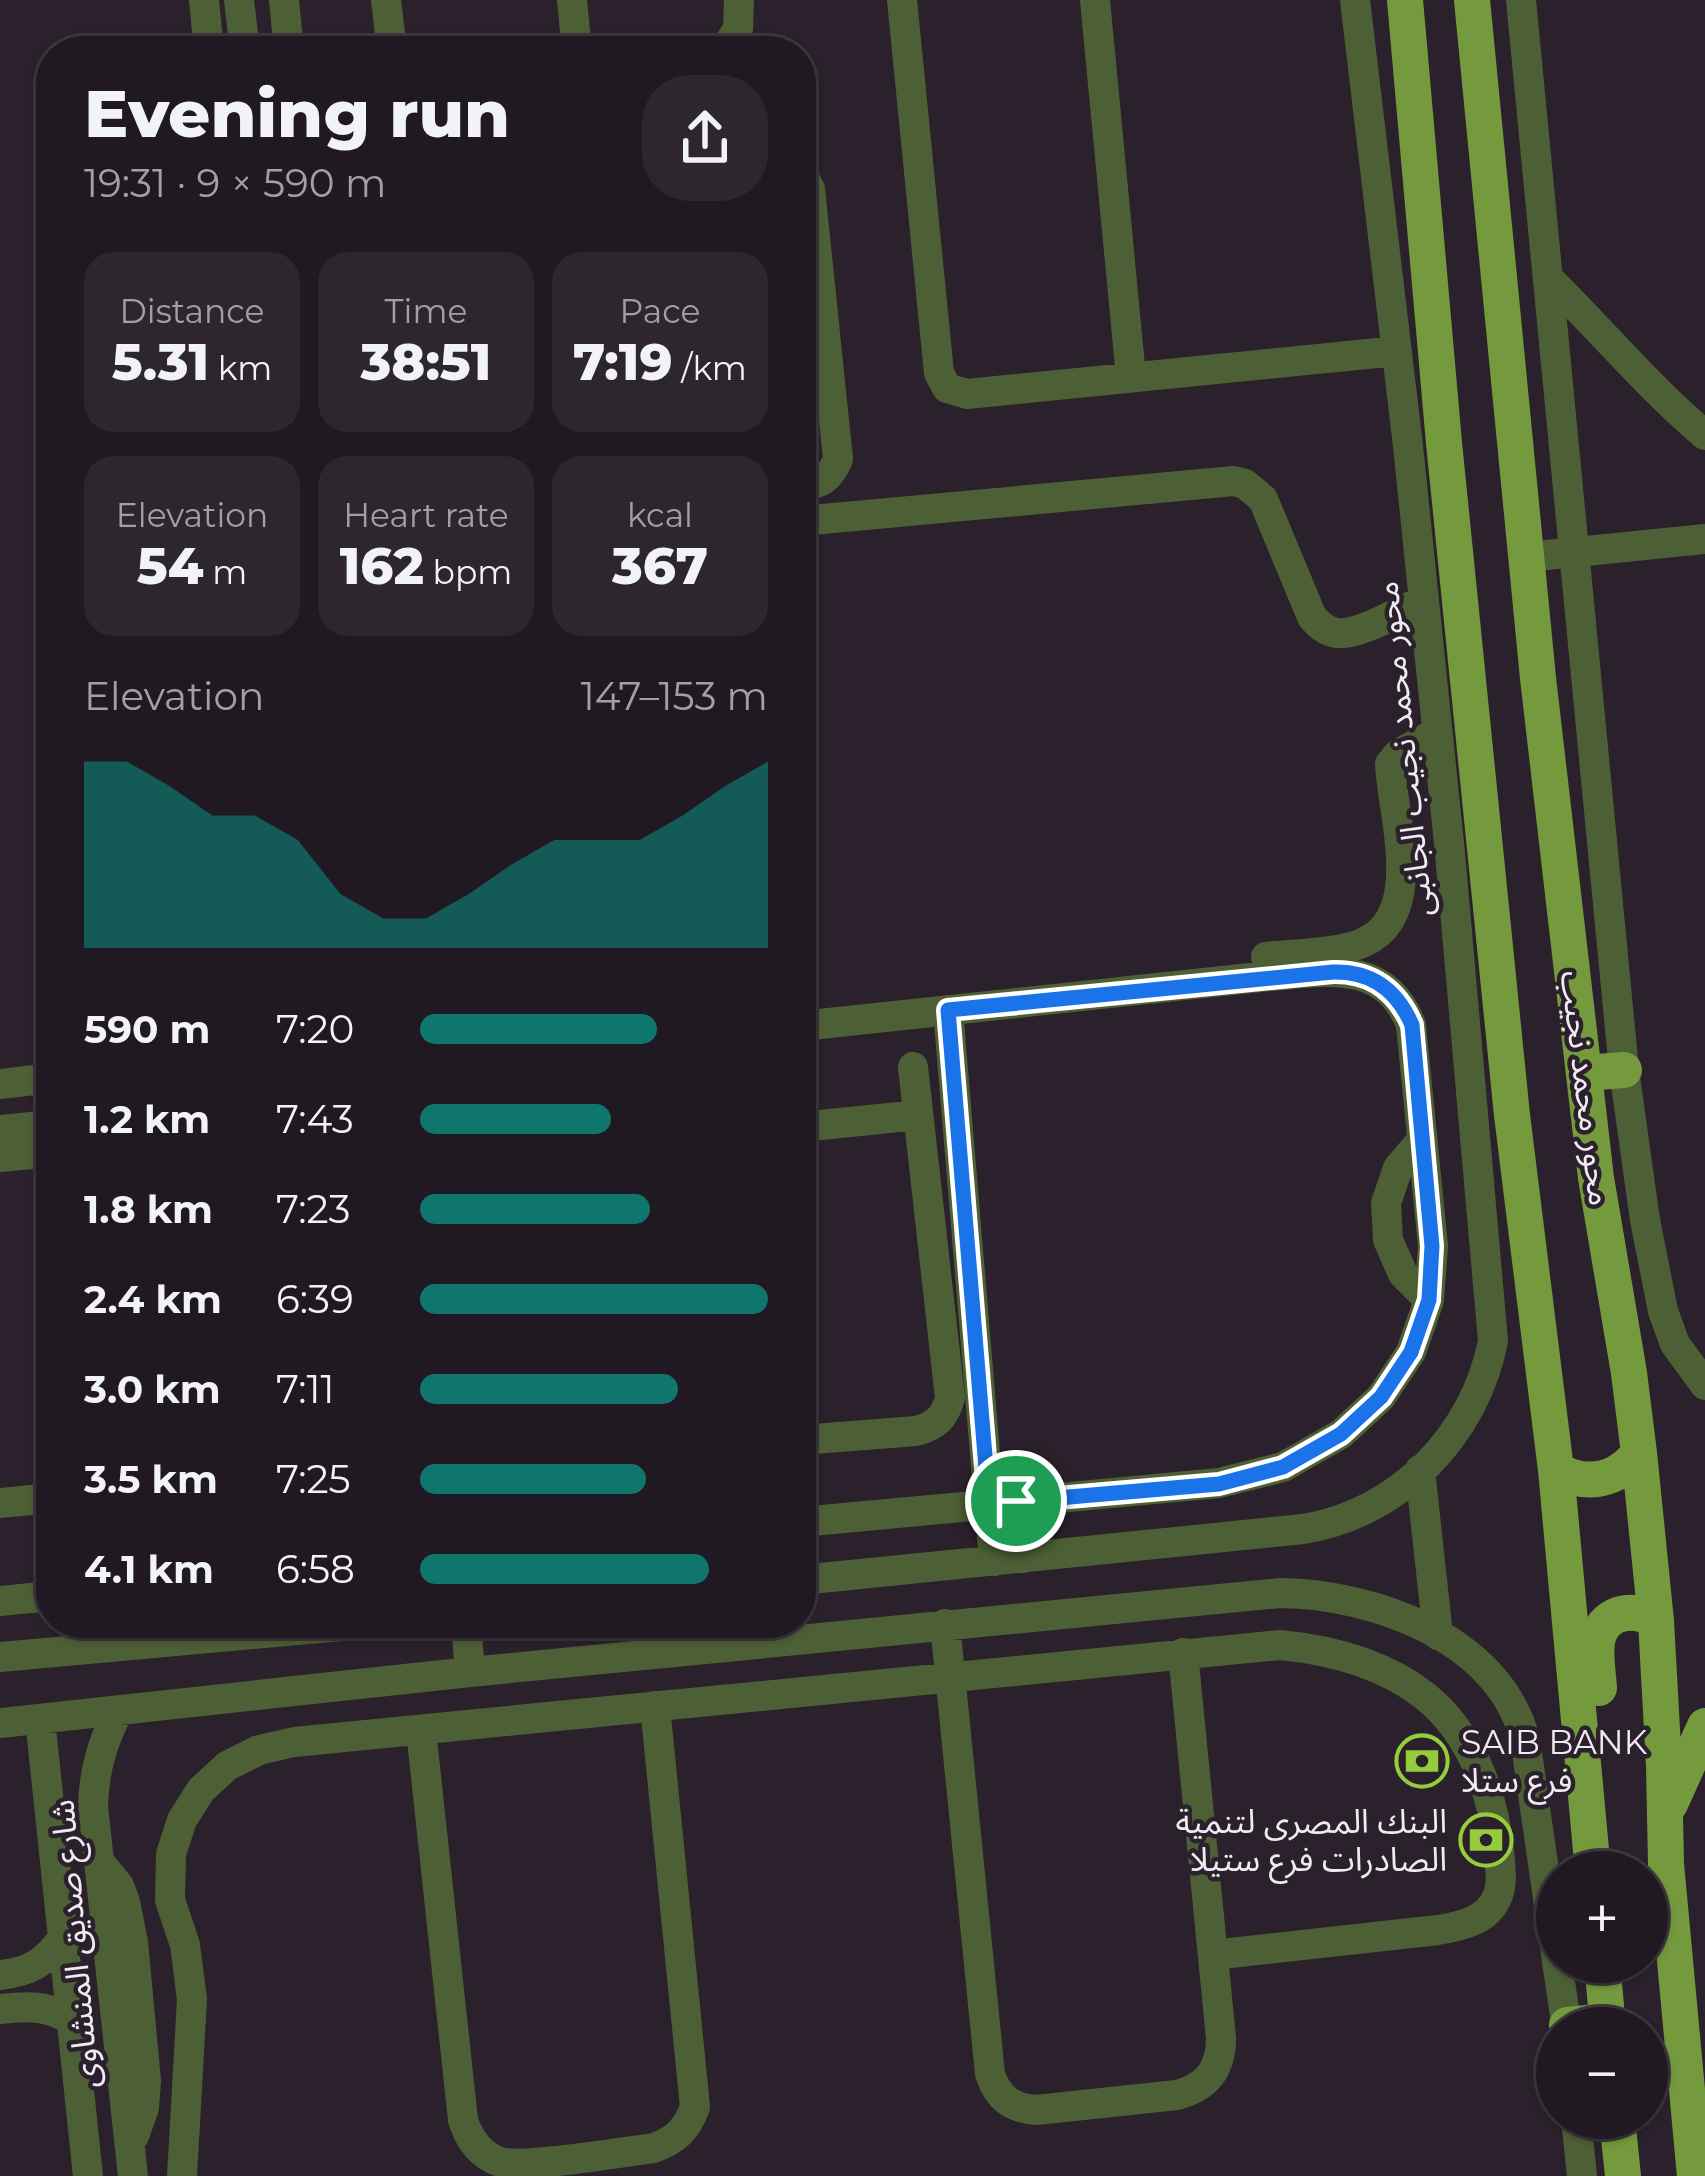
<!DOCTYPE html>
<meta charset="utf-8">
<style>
:root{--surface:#201921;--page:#2d262e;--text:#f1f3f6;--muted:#a2a0a5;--line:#3d383f;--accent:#0f766e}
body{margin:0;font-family:Montserrat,"Noto Sans Arabic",sans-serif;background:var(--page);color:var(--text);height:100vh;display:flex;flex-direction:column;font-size:45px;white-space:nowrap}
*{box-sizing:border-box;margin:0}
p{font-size:39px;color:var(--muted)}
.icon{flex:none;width:66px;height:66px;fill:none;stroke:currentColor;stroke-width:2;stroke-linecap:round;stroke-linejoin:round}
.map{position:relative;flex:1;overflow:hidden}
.panel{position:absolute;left:36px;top:36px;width:780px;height:1602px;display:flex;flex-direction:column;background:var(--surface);border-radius:48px;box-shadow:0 3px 9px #0004,0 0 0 3px var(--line)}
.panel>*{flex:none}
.controls{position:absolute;left:1536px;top:1851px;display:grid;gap:24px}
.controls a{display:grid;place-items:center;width:132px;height:132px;border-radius:50%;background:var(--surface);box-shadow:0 3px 9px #0004,0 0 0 3px var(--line);font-size:60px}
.pin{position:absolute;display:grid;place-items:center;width:102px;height:102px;color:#fff;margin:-51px;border:6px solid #fff;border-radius:50%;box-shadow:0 3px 12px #0007}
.round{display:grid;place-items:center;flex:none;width:126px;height:126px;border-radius:48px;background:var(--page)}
.overview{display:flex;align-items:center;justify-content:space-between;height:204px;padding:0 48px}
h1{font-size:66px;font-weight:800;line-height:90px}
.figures{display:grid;grid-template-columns:repeat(3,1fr);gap:18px;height:204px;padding:12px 48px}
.figures div{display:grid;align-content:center;border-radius:30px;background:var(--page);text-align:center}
.figures b{font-size:51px;font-weight:800}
.figures small{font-size:33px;font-weight:400}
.figures p{font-size:33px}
.chart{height:336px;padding:24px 48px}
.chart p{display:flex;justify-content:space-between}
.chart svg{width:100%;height:216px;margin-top:12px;fill:var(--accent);opacity:.7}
ul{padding:0 48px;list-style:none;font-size:39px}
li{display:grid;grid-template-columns:192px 144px 1fr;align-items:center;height:90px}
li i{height:30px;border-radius:15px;background:var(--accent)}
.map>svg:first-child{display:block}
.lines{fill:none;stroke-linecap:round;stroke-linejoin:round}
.minor{stroke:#4d6035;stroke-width:30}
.major{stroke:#749a3d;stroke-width:36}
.route-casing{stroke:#fff;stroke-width:24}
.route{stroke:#1a73e8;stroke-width:15}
.labels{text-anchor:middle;stroke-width:9;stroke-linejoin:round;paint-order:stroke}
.street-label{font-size:33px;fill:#f1eaf2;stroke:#2b212c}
.poi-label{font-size:33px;fill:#f1eaf2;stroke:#2b212c;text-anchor:start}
</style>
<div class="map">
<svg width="1705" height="2176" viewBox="0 0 1705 2176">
<rect width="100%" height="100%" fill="#2b212c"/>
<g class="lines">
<!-- minor -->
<path class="minor" d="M204 0 209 51
M239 0 245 51
M284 0 289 51
M386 0 392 51
M572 0 577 51
M902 0 939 373 947 388 967 394 1397 351
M1095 0 1131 377
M1521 0 1624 1070 1645 1220 1663 1311 1675 1344 1705 1385
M724 51 738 29 739 0
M801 172 810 189 838 459C830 478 822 484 801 486
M1548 278C1601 330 1648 387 1705 435
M801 521 1234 481 1245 484 1263 499 1312 617C1319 625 1326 632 1337 633 1359 636 1403 609 1424 600
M1527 557 1705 539
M1266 957C1294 954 1324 954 1351 947 1430 926 1393 822 1390 764L1398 754 1437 732
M948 1010 994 1561
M801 1026 1260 977C1320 973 1384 955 1411 1025L1433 1246 1429 1300 1411 1352 1381 1397 1341 1434 1283 1467 1219 1483 801 1522
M0 1084 51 1078
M801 1127 918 1115
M0 1130 51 1125
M1422 1140 1398 1168 1386 1203 1388 1240 1403 1274 1429 1300
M0 1157 51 1152
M801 1440 916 1431C936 1426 945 1417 950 1398L913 1067
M1420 1470 1438 1635
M1016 1501 1023 1558
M0 1503 51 1498
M801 1580 1303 1529C1399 1514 1475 1435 1493 1341L1450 853 1408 446 1355 0
M0 1601 51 1596
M466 1623 470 1672
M945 1624 990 2074C998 2098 1011 2108 1036 2110L1177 2095C1207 2087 1221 2069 1221 2038L1183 1653
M0 1657 375 1623
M119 1710C102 1742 94 1771 93 1806L133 2176
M40 1719 88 2176
M0 1723 470 1672 1280 1593C1374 1594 1498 1638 1525 1739L1557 1960
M421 1730 463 2120C469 2139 480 2155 500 2162 523 2169 624 2152 654 2148 676 2140 687 2129 695 2107L655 1706
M102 1865 119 1886 125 1902 133 1942 146 2081 144 2108 134 2136
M1557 1962 1567 2028
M0 1975C29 1972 45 1963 62 1939
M0 2009C28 2006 47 2005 71 2020
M1576 2118 1582 2176
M182 2176 192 1999 185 1945 170 1900 171 1854 182 1820 201 1790 227 1766 259 1750 294 1742 1280 1645C1332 1650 1383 1663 1425 1696 1471 1733 1493 1793 1499 1850 1500 1864 1503 1882 1498 1895 1488 1921 1462 1926 1438 1930L1213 1955"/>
<!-- major -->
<path class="major" d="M1405 0 1444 443 1512 1115 1556 1470 1593 1872
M1472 0 1538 678 1596 1178 1629 1373 1639 1453 1656 1621 1664 1766 1666 1864 1695 2176
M1584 1073 1624 1070
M1556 1470C1587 1487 1617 1481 1639 1453
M1599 1688C1598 1672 1594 1652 1598 1637 1606 1610 1636 1607 1656 1621
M1670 1804 1705 1726
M1602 1962 1608 2028
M1567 2025 1607 2021
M1617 2118 1623 2176"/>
</g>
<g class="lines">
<!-- route casing -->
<g class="route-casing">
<path id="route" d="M1333 972C1371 971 1397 990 1412 1025L1432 1246 1429 1300 1411 1352 1381 1397 1341 1434 1283 1467 1219 1484 989 1504 948 1010Z"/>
</g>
<!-- route -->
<use href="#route" class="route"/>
</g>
<!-- icons -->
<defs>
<g id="bank-ring" transform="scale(2.7)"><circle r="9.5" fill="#2b212c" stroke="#95cc3b" stroke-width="1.5"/><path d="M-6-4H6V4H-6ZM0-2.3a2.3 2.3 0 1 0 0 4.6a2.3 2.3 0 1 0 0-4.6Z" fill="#95cc3b"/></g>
</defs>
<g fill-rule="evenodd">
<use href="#bank-ring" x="1422" y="1761"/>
<use href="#bank-ring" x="1486" y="1840"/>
</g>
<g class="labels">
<!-- street labels -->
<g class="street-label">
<text transform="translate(1403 749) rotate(-96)" y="12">محور محمد نجيب الجانبى</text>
<text transform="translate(1587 1088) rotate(83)" y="12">محور محمد نجيب</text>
<text transform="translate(74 1944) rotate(-95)" y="12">شارع صديق المنشاوى</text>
</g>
<!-- poi labels -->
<g class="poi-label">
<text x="1461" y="1754">SAIB BANK<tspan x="1461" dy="38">فرع ستلا</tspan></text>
<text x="1447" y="1833" text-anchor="end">البنك المصرى لتنمية<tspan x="1447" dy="38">الصادرات فرع ستيلا</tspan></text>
</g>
</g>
</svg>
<div class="controls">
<a>+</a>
<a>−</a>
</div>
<div class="pin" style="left:1016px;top:1501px;background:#1e9e55"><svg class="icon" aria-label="arrive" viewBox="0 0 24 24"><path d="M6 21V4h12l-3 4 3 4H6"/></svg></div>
<section class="panel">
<div class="overview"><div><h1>Evening run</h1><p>19:31 · 9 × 590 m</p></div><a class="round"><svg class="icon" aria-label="share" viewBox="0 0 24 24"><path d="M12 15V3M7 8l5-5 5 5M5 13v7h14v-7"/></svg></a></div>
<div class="figures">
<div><p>Distance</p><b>5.31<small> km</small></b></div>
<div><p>Time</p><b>38:51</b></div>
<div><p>Pace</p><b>7:19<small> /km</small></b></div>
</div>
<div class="figures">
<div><p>Elevation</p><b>54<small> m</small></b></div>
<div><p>Heart rate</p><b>162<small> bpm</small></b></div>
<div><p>kcal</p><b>367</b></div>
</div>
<div class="chart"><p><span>Elevation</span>147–153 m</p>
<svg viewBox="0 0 160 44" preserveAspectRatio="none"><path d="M0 44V6L10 6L20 11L30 17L40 17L50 22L60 33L70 38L80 38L90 33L100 27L110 22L120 22L130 22L140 17L150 11L160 6V44z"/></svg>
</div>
<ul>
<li><b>590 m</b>7:20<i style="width:68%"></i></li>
<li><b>1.2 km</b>7:43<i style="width:55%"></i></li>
<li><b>1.8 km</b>7:23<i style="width:66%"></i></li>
<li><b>2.4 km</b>6:39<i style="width:100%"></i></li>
<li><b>3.0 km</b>7:11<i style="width:74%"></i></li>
<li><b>3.5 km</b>7:25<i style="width:65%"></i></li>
<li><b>4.1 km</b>6:58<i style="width:83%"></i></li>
</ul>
</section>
</div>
